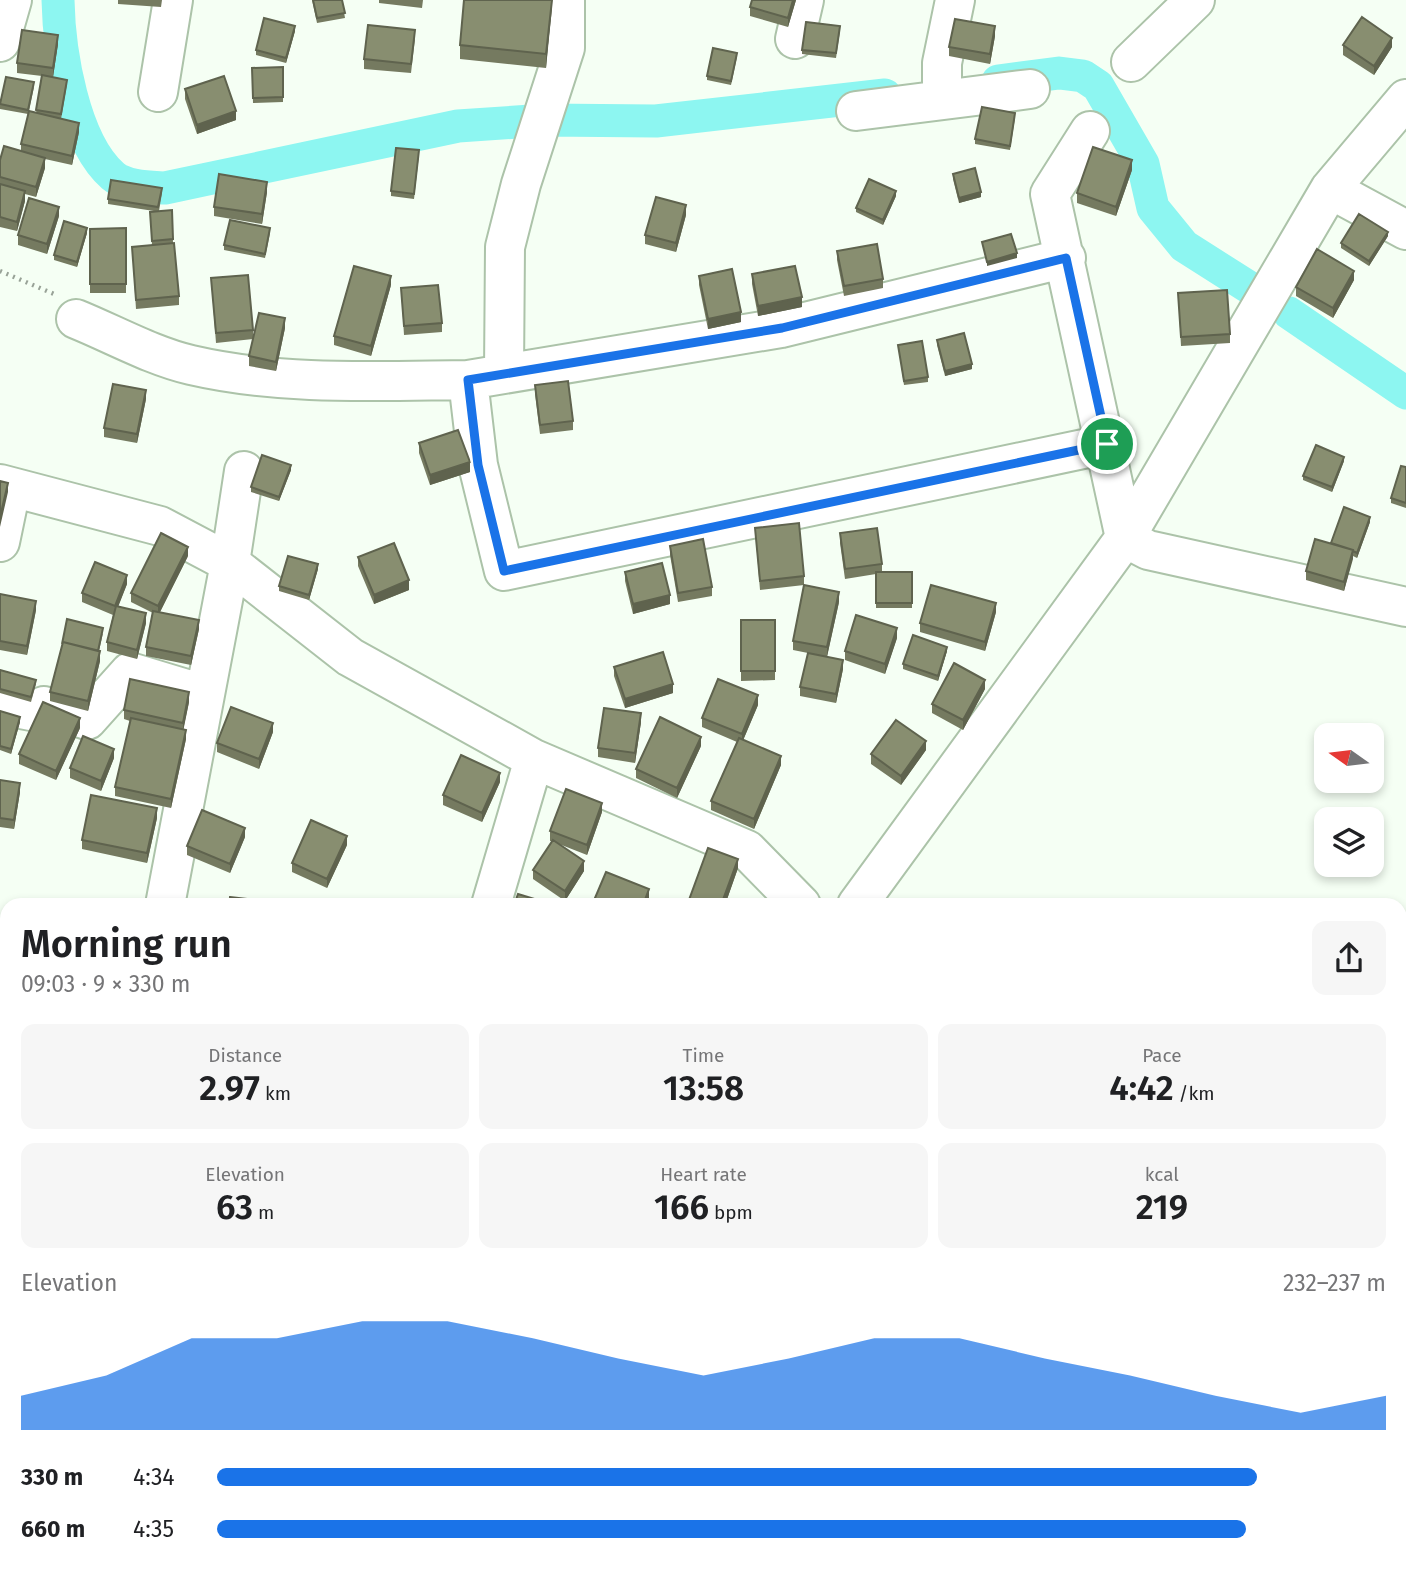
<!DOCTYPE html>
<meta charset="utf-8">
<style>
:root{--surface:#fff;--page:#f6f6f6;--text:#202124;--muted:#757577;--accent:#1a73e8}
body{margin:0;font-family:"Fira Sans",sans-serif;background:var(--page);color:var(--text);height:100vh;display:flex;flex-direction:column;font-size:26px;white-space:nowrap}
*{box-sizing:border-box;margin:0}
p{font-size:23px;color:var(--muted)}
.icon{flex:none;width:38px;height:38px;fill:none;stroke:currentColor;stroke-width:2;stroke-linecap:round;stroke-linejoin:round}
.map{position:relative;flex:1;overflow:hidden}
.side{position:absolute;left:0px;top:898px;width:1407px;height:674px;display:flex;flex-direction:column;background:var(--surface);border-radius:21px 21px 0 0;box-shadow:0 4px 10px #0003}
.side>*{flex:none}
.needle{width:46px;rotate:284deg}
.buttons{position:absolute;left:1314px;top:723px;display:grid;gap:14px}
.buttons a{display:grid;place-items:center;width:70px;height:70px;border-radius:14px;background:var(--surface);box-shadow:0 4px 10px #0003;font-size:35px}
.pin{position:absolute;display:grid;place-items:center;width:60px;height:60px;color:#fff;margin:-30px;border:4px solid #fff;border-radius:50%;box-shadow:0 2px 7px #0007}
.round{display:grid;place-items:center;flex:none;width:74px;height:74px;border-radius:14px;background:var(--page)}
.overview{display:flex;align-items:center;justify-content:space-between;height:119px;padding:0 21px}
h1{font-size:38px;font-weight:600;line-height:52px}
.stats{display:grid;grid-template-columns:repeat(3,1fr);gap:10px;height:119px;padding:7px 21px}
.stats div{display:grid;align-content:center;border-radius:14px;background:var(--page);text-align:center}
.stats b{font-size:35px;font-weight:600}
.stats small{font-size:19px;font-weight:400}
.stats p{font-size:19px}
.chart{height:196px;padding:14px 21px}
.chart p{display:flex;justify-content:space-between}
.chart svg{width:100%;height:126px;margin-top:7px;fill:var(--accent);opacity:.7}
ul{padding:0 21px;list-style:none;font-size:23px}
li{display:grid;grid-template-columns:112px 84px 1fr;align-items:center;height:52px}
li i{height:18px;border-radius:9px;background:var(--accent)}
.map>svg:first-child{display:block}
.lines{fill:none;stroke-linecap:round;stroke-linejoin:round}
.canal{stroke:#8df6f1;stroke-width:33}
.minor-casing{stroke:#acc3a9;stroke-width:42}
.path{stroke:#98a297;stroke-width:4.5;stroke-dasharray:2 5;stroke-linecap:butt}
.minor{stroke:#fff;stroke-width:38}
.wall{fill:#757a60}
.shaded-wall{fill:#5f634e}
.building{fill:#888e70;stroke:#5f634e;stroke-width:2}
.route-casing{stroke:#fff;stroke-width:14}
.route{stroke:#1a73e8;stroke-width:9}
</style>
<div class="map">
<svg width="1406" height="1570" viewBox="0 0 1406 1570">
<rect width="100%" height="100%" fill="#f5fff4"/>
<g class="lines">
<!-- canal -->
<path class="canal" d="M58 0C59 51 73 141 113 176 126 187 149 187 165 188L458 126 546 120 656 121 885 95
M998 81 1059 73 1083 76 1098 86 1143 164 1153 208 1184 246 1258 293
M1289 313 1406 393"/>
<!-- minor casing -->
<g class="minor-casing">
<path id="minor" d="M795 39 804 0
M0 42 12 0
M1131 62 1195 0
M158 92 173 0
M942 99V63L955 0
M856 111 1030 89
M1090 131 1050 194 1125 538 1148 550 1406 607
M1330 189 1406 230
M76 319C113 334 152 356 191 365 282 386 375 381 468 380L478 465 504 571 1107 444
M504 373 505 247 521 184 565 48V0
M468 380 781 328 1066 258
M0 484 160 526 230 563 350 657 534 759
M0 542 11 489
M0 705 31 711 44 706 87 720 130 672 203 694
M165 905 230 563 244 471
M491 905 534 759 747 850 801 905
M857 905 1125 538 1330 189 1406 99
M1400 1028 1406 1022
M0 1073 7 1075
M1400 1307 1406 1308
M0 1316 3 1306
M872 1564 879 1570
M1351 1564 1367 1570
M294 1570 295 1564
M809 1570 818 1564"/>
</g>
<!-- path -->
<path class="path" d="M0 271 54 294"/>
<!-- minor -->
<use href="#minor" class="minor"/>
</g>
<!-- wall -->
<path class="wall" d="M118 0H162L161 7 118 4Z
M312 0H342L345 18 317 23Z
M379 0H423L422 8 379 3Z
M552 0 546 68 460 59V45Z
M796 0 788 27 750 16V7Z
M295 31 286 63 256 55V50Z
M840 31 836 58 802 54V50Z
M995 36 990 64 949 56V47Z
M415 39 411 73 364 69V59Z
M58 44 53 77 67 84 61 119 79 132 72 165 45 159V168L36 197 25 194V201L17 231 0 227V160L21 151V144L28 114 0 109V103L34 87 29 111 36 113 42 76 17 73V63Z
M1343 45 1392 47 1374 75 1343 55Z
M737 57 731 85 707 80V76Z
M283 67V102L253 103 252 68Z
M185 89 236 120 197 134 185 99Z
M1015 118 1010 150 975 144V139Z
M419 155 414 199 391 196V191Z
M1132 170 1116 216 1077 203V193Z
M953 174 981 197 959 203 953 179Z
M267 192 262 224 214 216V207Z
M162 193 159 211 172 210 173 243 179 296V305L136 309 132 247 152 245 150 212 154 211 108 204V199Z
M896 196 883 225 856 212V208Z
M686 215 676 252 645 244V235Z
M59 216 47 254 18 245V235Z
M126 228V293H90V229Z
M87 233 77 267 54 260V255Z
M270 233 265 258 224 250V245Z
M1388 236 1369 266 1341 248V243Z
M837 251 883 279V288L844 296 837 260Z
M752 274 802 307 758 316 752 284Z
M699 276 741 322 708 329 699 285Z
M211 278 253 330V336L285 328 276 371 249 366V356L253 339 216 343Z
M1354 280 1333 318 1296 296V287Z
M391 285 371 356 334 345V336Z
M401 288 442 323V332L404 335Z
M1178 293 1230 334V343L1181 346Z
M937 340 972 369 945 376 937 345Z
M898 345 928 377V382L904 385Z
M535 385 573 421V430L540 434 535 394Z
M146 399 137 443 104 437V428Z
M419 443 470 472 430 485 419 453Z
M1344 461 1332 492 1303 480V476Z
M1406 467V508L1391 503V498Z
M291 470 279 501 251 492V487Z
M1370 522 1357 558 1353 556 1344 591 1306 580V571L1331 544Z
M755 528 804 576V585L760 590Z
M840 533 882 564V572H912V608H876V574L845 579 840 543Z
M670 546 712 587V596L678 602 670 555Z
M188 556 160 612 199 629 191 665 146 656V647L153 613 131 602V593Z
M358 557 409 590 374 604 358 566Z
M318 569 309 600 279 591V586Z
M625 572 670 604 633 614 625 581Z
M127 584 118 606 146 623 137 659 107 651V642L113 615 82 602V593Z
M0 594 36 610 27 655 0 650Z
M839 602 827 656 843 669 836 703 800 696V687L808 653 793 650V641Z
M996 612 985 651 920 632V623Z
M741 620H775V680L741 681Z
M103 633 99 651 100 661 88 711 50 701V692Z
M897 638 885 674 845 660V651Z
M947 651 938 681 903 669V664Z
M614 667 673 693 625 708 614 676Z
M0 670 36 684 31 702 0 693Z
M985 689 963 730 932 713V704Z
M189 702 183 730 186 739 171 808 115 796V787L130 721 124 719V710Z
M758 705 743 740 781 765 754 829 711 810V801L737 742 702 727V718Z
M0 711 20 722 11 754 0 750Z
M641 722 635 763 598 757V748Z
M80 728 56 780 19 764V754Z
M273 732 259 769 217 752V743Z
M701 746 677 798 636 778V769Z
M926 750 901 785 871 764V754Z
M114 758 101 791 70 778V768Z
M0 780 20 792 14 829 0 827Z
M500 782 482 822 443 805V795Z
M602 812 587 855 559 844 584 871 565 901 533 879V870L552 841H550V831Z
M157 818 147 863 82 849V840Z
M245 837 230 873 187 855V846Z
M347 845 327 888 292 872V863Z
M738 868 725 905H689V900Z
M1400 1166 1406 1168V1203L1400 1200Z
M1400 1433 1406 1435V1483L1400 1481Z
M891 1564H951V1570H893L891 1568Z
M1147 1564H1159L1158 1568Z"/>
<!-- shaded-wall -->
<path class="shaded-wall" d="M552 0V8L546 68V54Z
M793 0H796L788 27V18Z
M295 26V31L286 63V58Z
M995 26V36L990 64V54Z
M58 35V44L53 77V68Z
M1392 38V47L1374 75V66Z
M236 111V120L197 134V125Z
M79 123V132L72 165V156Z
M45 158V168L36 197V187Z
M1132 160V170L1116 216V207Z
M267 182V192L262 224V214Z
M25 191V201L17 231V222Z
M896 191V196L883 225V220Z
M981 192V197L959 203V198Z
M686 205V215L676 252V243Z
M59 207V216L47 254V244Z
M87 228V233L77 267V262Z
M1388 232V236L1369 266V261Z
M1017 253V258L987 266V262Z
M1354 271V280L1333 318V308Z
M391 276V285L371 356V346Z
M802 297V307L758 316V306Z
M741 312V322L708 329V319Z
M285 318V328L276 371V362Z
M972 364V369L945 376V371Z
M146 390V399L137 443V434Z
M1344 457V461L1332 492V487Z
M470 462V472L430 485V475Z
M291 465V470L279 501V497Z
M8 483V492L0 527V517Z
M1370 517V522L1357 558V553Z
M188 547V556L158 616V606Z
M1353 550V559L1344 591V582Z
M318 564V569L309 600V595Z
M127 575V584L115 615V606Z
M409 580V590L374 604V595Z
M839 592V602L827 657V647Z
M670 595V604L633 614V604Z
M36 601V610L27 655V646Z
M996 603V612L985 651V642Z
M146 613V623L137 659V650Z
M199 620V629L191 665V656Z
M897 628V638L885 674V664Z
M947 647V651L938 681V676Z
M100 651V661L88 711V701Z
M843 660V669L836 703V694Z
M985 680V689L963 730V720Z
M673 684V693L625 708V699Z
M189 692V702L183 732V723Z
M758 695V705L742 743V734Z
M641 713V722L635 763V753Z
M20 717V722L11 754V749Z
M80 718V728L56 780V771Z
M273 723V732L259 769V759Z
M186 730V739L171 808V799Z
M701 737V746L677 798V788Z
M926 741V750L901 785V776Z
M114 749V758L101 791V781Z
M781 756V765L754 829V819Z
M500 773V782L482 822V813Z
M20 783V792L14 829V820Z
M602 803V812L587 855V845Z
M157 808V818L147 863V853Z
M245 828V837L230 873V864Z
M347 836V845L327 888V879Z
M738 859V868L725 905H721Z
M584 861V871L565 901V891Z
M649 889V898L647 905H643Z
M6 1163V1177L0 1211V1197Z
M1406 1366V1375L1401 1387V1378Z
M947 1564H951V1570H941Z"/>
<!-- building -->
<path class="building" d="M313 0H342L345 13 317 18Z
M464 0H552L546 54 460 45Z
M752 0H793L788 18 750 7Z
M1362 17 1392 38 1374 66 1343 45Z
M264 18 295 26 286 58 256 50Z
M955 19 995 26 990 54 949 47Z
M806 22 840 26 836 53 802 50Z
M368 25 415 30 411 64 364 59Z
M22 30 58 35 53 68 17 63Z
M713 48 737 53 731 81 707 76Z
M283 67V97L253 98 252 68Z
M42 75 67 80 61 114 36 110Z
M224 76 236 111 197 125 185 89Z
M6 77 34 82 28 110 0 104Z
M982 107 1015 113 1010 146 975 139Z
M29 111 79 123 72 156 21 144Z
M4 146 45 158 36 187 0 177V160Z
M1093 147 1132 160 1116 207 1077 193Z
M396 148 419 150 414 194 391 191Z
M975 168 981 192 959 198 953 174Z
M219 174 267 182 262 214 214 207Z
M869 179 896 191 883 220 856 208Z
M111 180 162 188 158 207 108 199Z
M0 184 25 191 17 222 0 217Z
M656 197 686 205 676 243 645 235Z
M29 198 59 207 47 244 18 235Z
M172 210 173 239 152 241 150 212Z
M1359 214 1388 232 1369 261 1341 243Z
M230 220 270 228 265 254 224 245Z
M64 221 87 228 77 262 54 255Z
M126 228V284H90V229Z
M1011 234 1017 253 987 262 982 242Z
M174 243 179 296 136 300 132 247Z
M877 244 883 279 844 286 837 251Z
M1317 249 1354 271 1333 308 1296 287Z
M354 266 391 276 371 346 334 336Z
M795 266 802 297 758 306 752 274Z
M732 269 741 312 708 319 699 276Z
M248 275 253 330 216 333 211 278Z
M438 285 442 323 404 326 401 288Z
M1227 290 1230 334 1181 337 1178 293Z
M259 313 285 318 276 362 249 356Z
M964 333 972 364 945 371 937 340Z
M922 341 928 377 904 381 898 345Z
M568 381 573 421 540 425 535 385Z
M113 384 146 390 137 434 104 428Z
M458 430 470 462 430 475 419 443Z
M1316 445 1344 457 1332 487 1303 476Z
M262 455 291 465 279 497 251 487Z
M1401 466 1406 467V503L1391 498Z
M0 481 8 483 0 517Z
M1344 507 1370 517 1357 553 1353 551V550L1331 543Z
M799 523 804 576 760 581 755 528Z
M877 528 882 564 845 569 840 533Z
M161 533 188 547 158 606 131 593Z
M703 539 712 587 678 593 670 546Z
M1315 539 1353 550 1344 582 1306 571Z
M394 543 409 580 374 595 358 557Z
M288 556 318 564 309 595 279 586Z
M95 562 127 575 115 606 82 593Z
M662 563 670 595 633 604 625 572Z
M876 572H912V603H876Z
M804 585 839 592 827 647 793 641Z
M931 585 996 603 985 642 920 623Z
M0 594 36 601 27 646 0 641Z
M116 606 146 613 137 650 107 642Z
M153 611 199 620 191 656 146 647Z
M856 615 897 628 885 664 845 651Z
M67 619 103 628 98 651 63 642 62 644Z
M741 620H775V671H741Z
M913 635 947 647 938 676 903 664Z
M63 642 100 651 88 701 50 692Z
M663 652 673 684 625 699 614 667Z
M808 653 843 660 836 694 800 687Z
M954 663 985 680 963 720 932 704Z
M0 670 36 680 31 697 0 689Z
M130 679 189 692 183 723 124 710Z
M718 679 758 695 742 734 702 718Z
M43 702 80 718 56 771 19 754Z
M231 707 273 723 259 759 217 743Z
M604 708 641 713 635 753 598 748Z
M0 711 20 717 11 749 0 746Z
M660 717 701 737 677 788 636 769Z
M131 718 186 730 171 799 115 787Z
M896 720 926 741 901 776 871 754Z
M83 736 114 749 101 781 70 768Z
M739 738 781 756 754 819 711 801Z
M461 755 500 773 482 813 443 795Z
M0 780 20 783 14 820 0 818Z
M566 789 602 803 587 845 550 831Z
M91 795 157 808 147 853 82 840Z
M202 810 245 828 230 864 187 846Z
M311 820 347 836 327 879 292 863Z
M553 840 584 861 565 891 533 870Z
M708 848 738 859 721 905H702L689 900Z
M606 872 649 889 643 905H592Z
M518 894 554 905H514Z
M230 897 264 901V905H229Z
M0 1162 6 1163 0 1197Z
M1401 1165 1406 1168V1199L1400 1195Z
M1400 1337 1406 1339V1366L1401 1378 1400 1377Z
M1400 1433 1406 1435V1473L1400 1472Z
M139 1564H141L162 1570H137Z
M222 1564H270V1570H221Z
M897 1564H947L941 1570H903Z
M977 1564H997L999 1566 996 1570H973Z
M1105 1564H1111L1125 1569 1103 1570Z"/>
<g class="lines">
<!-- route casing -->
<g class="route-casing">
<path id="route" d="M1066 258 1107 444 504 571 478 465 468 380 782 328Z"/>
</g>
<!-- route -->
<use href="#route" class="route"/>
</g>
</svg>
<div class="buttons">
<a><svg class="needle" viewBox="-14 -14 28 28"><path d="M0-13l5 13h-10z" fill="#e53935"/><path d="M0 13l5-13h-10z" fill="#757577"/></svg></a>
<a><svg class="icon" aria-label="layers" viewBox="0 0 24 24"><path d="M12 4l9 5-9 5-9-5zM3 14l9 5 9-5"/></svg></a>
</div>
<div class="pin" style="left:1107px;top:444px;background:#1e9e55"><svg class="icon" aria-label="arrive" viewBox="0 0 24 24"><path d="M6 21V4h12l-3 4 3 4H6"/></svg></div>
<section class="side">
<div class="overview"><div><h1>Morning run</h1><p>09:03 · 9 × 330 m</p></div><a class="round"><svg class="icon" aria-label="share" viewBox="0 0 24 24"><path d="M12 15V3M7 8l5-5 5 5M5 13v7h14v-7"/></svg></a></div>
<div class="stats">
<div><p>Distance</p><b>2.97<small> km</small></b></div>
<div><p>Time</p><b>13:58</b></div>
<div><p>Pace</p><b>4:42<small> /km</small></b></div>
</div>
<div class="stats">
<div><p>Elevation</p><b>63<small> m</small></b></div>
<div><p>Heart rate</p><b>166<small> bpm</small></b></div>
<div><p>kcal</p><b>219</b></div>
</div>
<div class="chart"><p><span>Elevation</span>232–237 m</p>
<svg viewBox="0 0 160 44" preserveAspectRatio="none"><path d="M0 44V32L10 25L20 12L30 12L40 6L50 6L60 12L70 19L80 25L90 19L100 12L110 12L120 19L130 25L140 32L150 38L160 32V44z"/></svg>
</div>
<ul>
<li><b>330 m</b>4:34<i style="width:89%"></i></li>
<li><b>660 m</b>4:35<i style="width:88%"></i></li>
</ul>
</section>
</div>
